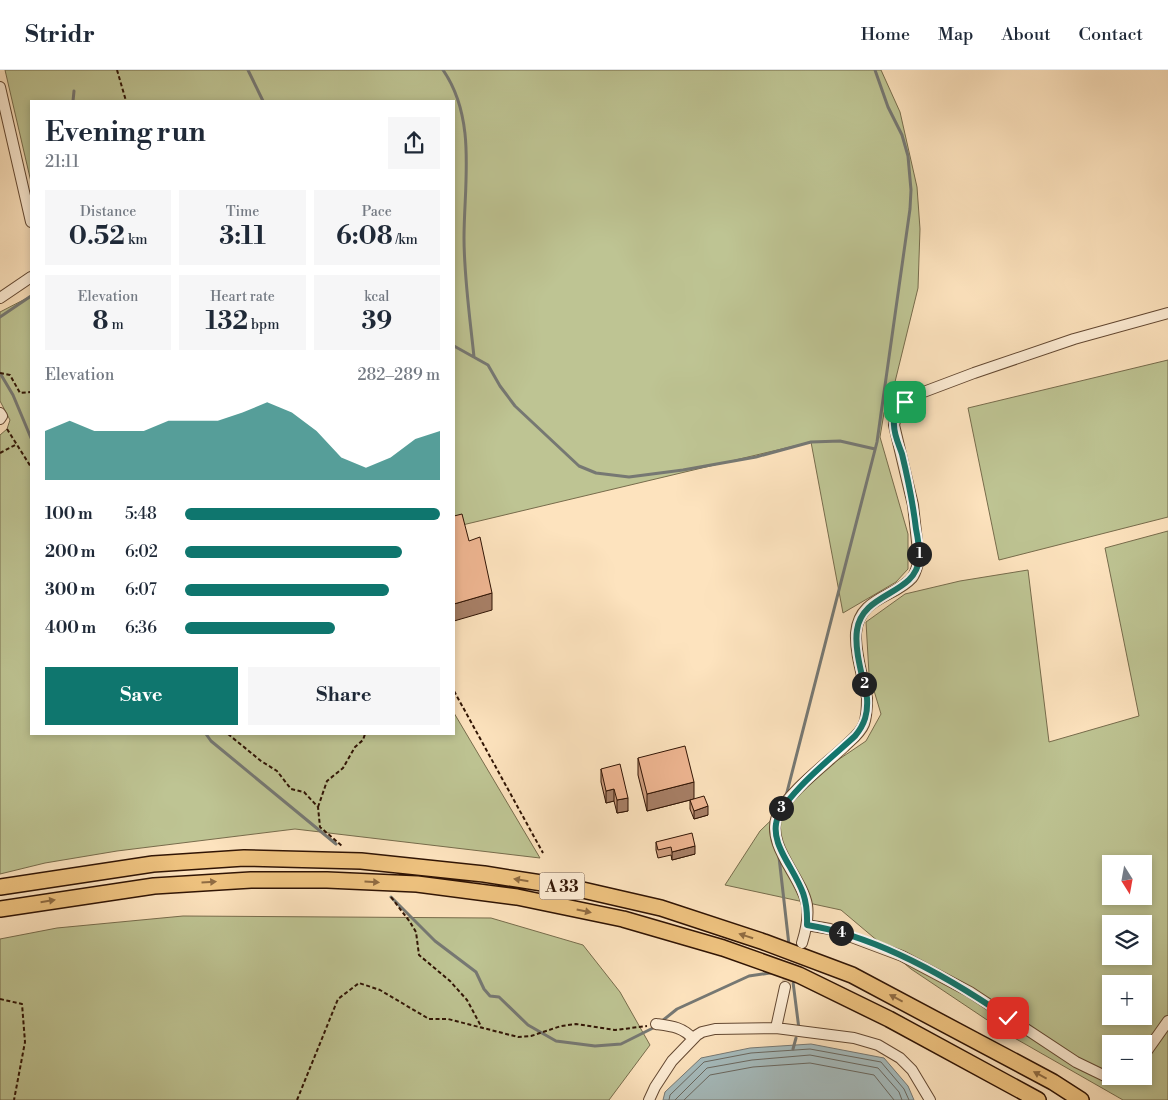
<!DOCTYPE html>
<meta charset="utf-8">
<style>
:root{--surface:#fff;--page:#f6f6f7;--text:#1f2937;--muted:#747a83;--line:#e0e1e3;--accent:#0f766e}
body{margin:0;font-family:"Libre Bodoni",serif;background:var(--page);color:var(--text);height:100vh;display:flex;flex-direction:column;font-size:19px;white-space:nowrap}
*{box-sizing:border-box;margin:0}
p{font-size:16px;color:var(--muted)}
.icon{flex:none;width:28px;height:28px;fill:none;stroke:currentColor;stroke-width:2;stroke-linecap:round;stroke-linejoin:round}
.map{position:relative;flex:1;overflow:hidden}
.panel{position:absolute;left:30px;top:30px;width:425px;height:635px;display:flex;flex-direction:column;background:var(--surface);border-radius:0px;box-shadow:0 2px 8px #0003}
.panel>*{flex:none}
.needle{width:32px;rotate:169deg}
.fabs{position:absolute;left:1102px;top:785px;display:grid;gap:10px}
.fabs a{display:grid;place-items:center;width:50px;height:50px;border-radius:0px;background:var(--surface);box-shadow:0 2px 8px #0003;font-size:25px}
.pin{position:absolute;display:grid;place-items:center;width:42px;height:42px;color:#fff;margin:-21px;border-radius:10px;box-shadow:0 2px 8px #0006}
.km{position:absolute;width:25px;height:25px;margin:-12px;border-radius:50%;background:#222;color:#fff;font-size:14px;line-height:25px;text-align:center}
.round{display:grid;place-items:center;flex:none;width:52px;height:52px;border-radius:0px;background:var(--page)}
.overview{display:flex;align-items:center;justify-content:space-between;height:85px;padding:0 15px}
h1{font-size:28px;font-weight:700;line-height:38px}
.metrics{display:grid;grid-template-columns:repeat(3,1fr);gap:8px;height:85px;padding:5px 15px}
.metrics div{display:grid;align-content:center;border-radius:0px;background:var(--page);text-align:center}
.metrics b{font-size:25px;font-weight:700}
.metrics small{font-size:14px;font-weight:400}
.metrics p{font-size:14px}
.chart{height:140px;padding:10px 15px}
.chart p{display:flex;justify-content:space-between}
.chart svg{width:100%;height:90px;margin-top:5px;fill:var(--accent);opacity:.7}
.cta{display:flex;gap:10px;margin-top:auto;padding:10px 15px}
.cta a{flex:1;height:58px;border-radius:0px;background:var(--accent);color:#fff;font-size:20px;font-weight:700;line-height:58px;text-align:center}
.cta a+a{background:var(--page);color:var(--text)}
ul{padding:0 15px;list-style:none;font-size:16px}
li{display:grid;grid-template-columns:80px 60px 1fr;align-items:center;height:38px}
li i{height:12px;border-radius:6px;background:var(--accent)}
header{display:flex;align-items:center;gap:30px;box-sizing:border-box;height:70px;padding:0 25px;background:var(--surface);border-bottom:1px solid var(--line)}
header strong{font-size:24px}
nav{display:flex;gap:28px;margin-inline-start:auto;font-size:18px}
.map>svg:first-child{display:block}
.green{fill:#bec493;stroke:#776c4c;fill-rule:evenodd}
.water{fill:#a5bbbd;stroke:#767873}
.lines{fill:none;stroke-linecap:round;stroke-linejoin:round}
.shore{stroke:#6a6860;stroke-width:1}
.stream{stroke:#767873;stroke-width:3}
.minor-tunnel{stroke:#dec4a2;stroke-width:10;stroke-dasharray:10 5;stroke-linecap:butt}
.minor-casing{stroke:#634832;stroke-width:12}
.highway-casing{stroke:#301404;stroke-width:18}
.path{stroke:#301404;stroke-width:2;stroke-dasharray:4 2.5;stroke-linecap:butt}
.minor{stroke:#feedd5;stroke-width:10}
.highway{stroke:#eec27f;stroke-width:15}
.wall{fill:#ce9d7e;stroke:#301404}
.shaded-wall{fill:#a77f66;stroke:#301404}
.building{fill:#efb692;stroke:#301404}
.oneway{fill:#8f6b42}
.route-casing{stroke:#fff;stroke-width:10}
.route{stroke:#0f766e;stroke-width:6}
.labels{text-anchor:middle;stroke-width:4;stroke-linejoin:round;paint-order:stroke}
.shield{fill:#feedd5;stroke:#6e5543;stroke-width:1}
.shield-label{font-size:16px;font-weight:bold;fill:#301404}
</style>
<header>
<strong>Stridr</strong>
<nav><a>Home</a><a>Map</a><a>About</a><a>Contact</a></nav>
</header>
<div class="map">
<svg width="1168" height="1030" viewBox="0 0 1168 1030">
<rect width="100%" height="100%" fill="#fde3be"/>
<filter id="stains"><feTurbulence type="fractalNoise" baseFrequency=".004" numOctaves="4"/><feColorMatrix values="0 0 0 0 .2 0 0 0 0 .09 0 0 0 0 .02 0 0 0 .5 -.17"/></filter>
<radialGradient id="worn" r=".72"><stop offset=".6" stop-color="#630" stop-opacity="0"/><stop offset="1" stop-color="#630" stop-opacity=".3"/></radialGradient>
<!-- green -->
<path class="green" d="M5 0H881L900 42 917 117 920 159 918 218 893 320 884 343 880 367 908 464V499L896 512 843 543 811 372 454 457V31H31V112Z
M31 226V664H454V643L540 788 295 759 117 781 45 793 0 804V365L7 359 10 350 0 331V242Z
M1168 290V447L999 490 968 338Z
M1168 461V1030H1123L1011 966 911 899 841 840 725 815 760 761 823 700 866 671 881 644 869 604 866 552 905 524 960 511 1028 500 1049 672 1139 646 1105 478ZM1111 794H1144V826H1111ZM1111 854H1144V886H1111ZM1111 914H1144V946H1111ZM1111 974H1144V1006H1111Z
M183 846 491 848 583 875 620 922 650 975 609 1030H0V869L57 858Z"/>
<!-- water -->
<path class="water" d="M811 974 884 988 908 1016 914 1030H663L665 1022 701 988 750 978Z"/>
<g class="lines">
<!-- shore -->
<path class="shore" d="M669 1030 670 1025 704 992 751 983 810 979 881 992 904 1019 909 1030
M675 1030 707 998 752 990 810 985 878 998 899 1022 902 1030
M684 1030 710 1005 753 997 810 993 874 1005 894 1030"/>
<!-- stream -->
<path class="stream" d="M248 0 263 31
M443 0C477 49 464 113 464 168 464 207 470 248 474 287
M73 31 74 21
M0 247 31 226
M454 276 488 295 500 316 515 336 579 396 596 403 629 407 683 400 756 387 811 372 840 371 875 379
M0 303 13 325 31 368
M206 664 211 671 336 774
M786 726 877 372 910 139 911 120 908 86 902 65 888 37 875 0
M779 787 789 875
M391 827 435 871 476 902 484 919 490 926 499 927 528 955 556 971 595 976 621 974 655 957
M793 912 799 959
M662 951 677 939 749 906 770 903
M793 979 796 968"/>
<!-- minor-tunnel -->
<path class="minor-tunnel" d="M785 917 799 881"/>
<!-- minor casing -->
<g class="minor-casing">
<path id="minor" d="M0 17 31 152
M0 228 31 207
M0 343 2 346 0 349
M807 855 830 859 902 886 970 922 1076 992 1107 1007 1123 1006
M802 873C806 860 809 848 807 835 802 807 766 776 777 746 786 724 826 694 844 677 851 670 860 664 864 654 867 646 867 636 867 628 863 607 855 584 856 563 859 527 894 528 912 508 916 503 917 496 919 490L913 435 894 355 898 339 905 332 913 326 974 303 1074 269 1168 243
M656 954C671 956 683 957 693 969
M776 958 785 917
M1144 985 1168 951
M649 1030 655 1017 672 991 697 965 702 962 715 959 776 958 854 968 878 975 900 988 912 1000 930 1030"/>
</g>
<!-- highway casing -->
<g class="highway-casing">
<path id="highway" d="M0 817 153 794 244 788 361 791 484 804 574 818 661 838 764 872 852 905 1053 1012 1081 1030
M0 839 154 816 251 810H327L417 814 517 827 623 849 723 878 799 905 889 949 1038 1030"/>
</g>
<!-- path -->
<path class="path" d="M117 0 126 31
M0 303 10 305 20 323 31 322
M7 359 31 397
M0 383 17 374
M454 621 543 783
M228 664 261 691 277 701 291 719 304 722 318 737 320 757 342 776
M318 737 327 711 343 698 355 677 363 670 365 664
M391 827 410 852 416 862 419 885 450 911 467 930 482 958
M0 929 22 934 25 972 14 1030
M297 1030 338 929 359 913 380 920 429 949H448L518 967 531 966 561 956 576 954 615 960 647 956"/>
<!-- minor -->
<use href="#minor" class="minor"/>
<!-- highway -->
<use href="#highway" class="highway"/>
</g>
<!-- wall -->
<path class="wall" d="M638 688 694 729 647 741 638 705Z
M601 699 628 741 617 743 614 731 606 733 601 712Z
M690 730 708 745 694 749 690 739Z
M656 772 695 784 672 790 671 785 658 788 656 780Z"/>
<!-- shaded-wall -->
<path class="shaded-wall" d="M492 523V540L454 551V534Z
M694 712V729L647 741V724Z
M614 719V731L606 733V721Z
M628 728V741L617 743V730Z
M708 736V745L694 749V741Z
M695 776V784L672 790V782Z"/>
<!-- building -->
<path class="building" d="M462 444 469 471 480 467 492 523 454 534V446Z
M685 676 694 712 647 724 638 688Z
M620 694 628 728 617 730 614 719 606 721 601 699Z
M704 726 708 736 694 741 690 730Z
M692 763 695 776 672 782 671 777 658 780 656 772Z"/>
<!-- one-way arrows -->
<defs><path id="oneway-solid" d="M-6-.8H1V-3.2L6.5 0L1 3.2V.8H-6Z" transform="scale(1.25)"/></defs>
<g class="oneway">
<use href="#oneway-solid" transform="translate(521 810) rotate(-171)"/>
<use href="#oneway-solid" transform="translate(209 812) rotate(-4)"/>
<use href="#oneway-solid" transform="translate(372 812) rotate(3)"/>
<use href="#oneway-solid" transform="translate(48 831) rotate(-9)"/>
<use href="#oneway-solid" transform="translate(584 841) rotate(12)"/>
<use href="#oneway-solid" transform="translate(746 866) rotate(-162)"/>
<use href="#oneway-solid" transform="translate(896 928) rotate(-152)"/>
<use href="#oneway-solid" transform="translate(1040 1005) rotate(-152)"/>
</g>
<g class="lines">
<!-- route casing -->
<g class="route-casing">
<path id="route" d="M905 332C899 338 893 346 894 355 894 365 899 375 902 384 908 409 913 434 916 459 918 469 920 479 919 489 916 525 862 522 857 560 854 580 863 608 867 628 868 643 865 654 855 666 836 684 779 729 776 754 774 767 780 779 786 790 800 815 808 825 807 855 877 866 950 908 1008 948"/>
</g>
<!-- route -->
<use href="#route" class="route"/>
</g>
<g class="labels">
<!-- shield labels -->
<rect class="shield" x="539.5" y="802.5" width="45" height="27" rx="4"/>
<g class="shield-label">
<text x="562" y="822">A 33</text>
</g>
</g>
<rect width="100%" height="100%" filter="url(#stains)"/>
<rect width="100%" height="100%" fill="url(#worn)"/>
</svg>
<div class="fabs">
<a><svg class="needle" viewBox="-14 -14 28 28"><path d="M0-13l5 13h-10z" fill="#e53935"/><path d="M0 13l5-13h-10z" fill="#747a83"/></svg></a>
<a><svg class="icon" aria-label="layers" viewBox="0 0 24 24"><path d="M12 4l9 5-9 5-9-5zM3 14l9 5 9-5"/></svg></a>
<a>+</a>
<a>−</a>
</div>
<div class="pin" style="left:905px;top:332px;background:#1e9e55"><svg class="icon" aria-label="arrive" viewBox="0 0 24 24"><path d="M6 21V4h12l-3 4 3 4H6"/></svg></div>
<div class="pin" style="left:1008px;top:948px;background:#d93025"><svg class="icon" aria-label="check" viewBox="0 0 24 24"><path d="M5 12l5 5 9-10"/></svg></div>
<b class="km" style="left:919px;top:484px">1</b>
<b class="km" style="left:864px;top:614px">2</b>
<b class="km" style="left:781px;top:738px">3</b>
<b class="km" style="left:841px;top:863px">4</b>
<section class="panel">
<div class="overview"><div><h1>Evening run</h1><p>21:11</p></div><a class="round"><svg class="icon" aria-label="share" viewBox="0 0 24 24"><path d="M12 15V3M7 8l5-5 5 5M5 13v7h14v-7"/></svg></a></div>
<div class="metrics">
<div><p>Distance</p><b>0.52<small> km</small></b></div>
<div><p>Time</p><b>3:11</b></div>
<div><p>Pace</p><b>6:08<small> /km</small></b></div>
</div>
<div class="metrics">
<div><p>Elevation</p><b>8<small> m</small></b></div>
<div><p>Heart rate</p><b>132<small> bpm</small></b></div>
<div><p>kcal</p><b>39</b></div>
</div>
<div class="chart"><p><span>Elevation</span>282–289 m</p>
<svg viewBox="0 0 160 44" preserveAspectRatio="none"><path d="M0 44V20L10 15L20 20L30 20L40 20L50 15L60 15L70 15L80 11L90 6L100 11L110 20L120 33L130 38L140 33L150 24L160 20V44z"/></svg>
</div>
<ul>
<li><b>100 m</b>5:48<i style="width:100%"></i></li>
<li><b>200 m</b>6:02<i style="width:85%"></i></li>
<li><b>300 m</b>6:07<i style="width:80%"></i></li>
<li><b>400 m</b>6:36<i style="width:59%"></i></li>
</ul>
<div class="cta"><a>Save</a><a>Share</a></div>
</section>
</div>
